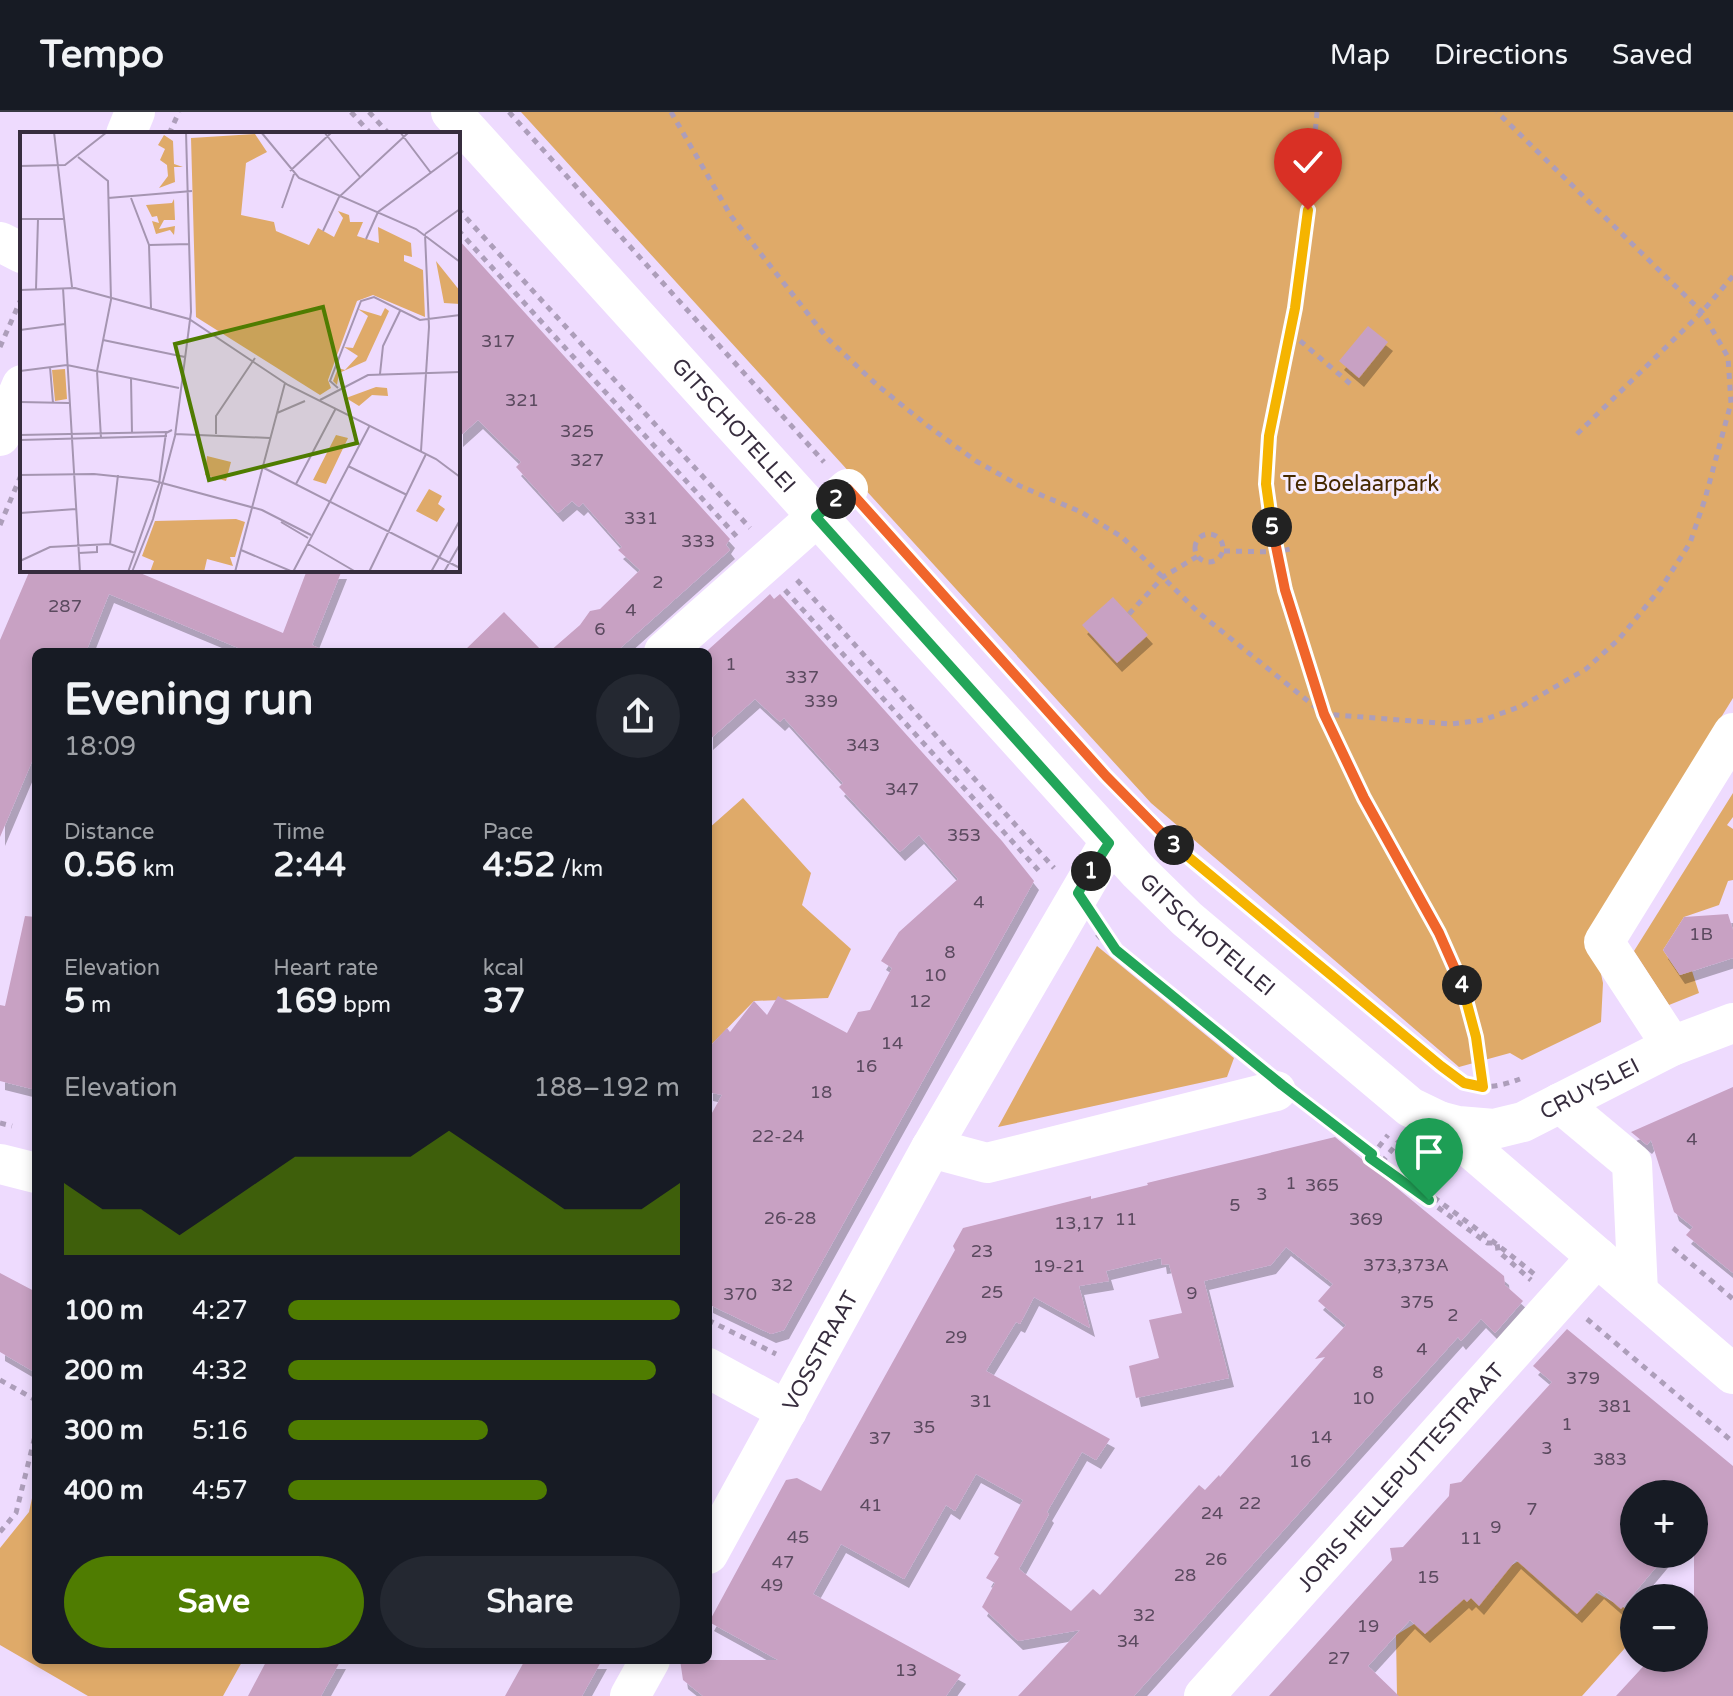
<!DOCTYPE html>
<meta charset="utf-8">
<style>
:root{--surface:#171b24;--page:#242831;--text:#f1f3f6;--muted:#9ea1a6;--line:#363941;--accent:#4f7c01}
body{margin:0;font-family:"Varela Round",sans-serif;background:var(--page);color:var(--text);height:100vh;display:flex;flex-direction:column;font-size:30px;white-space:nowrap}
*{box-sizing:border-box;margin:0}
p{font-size:26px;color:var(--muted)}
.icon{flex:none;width:44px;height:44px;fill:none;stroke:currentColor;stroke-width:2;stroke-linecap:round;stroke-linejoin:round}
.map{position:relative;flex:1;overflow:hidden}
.drawer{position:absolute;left:32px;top:536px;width:680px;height:1016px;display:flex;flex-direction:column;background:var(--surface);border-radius:12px;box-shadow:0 4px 12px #0003}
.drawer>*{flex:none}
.buttons{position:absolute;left:1620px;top:1368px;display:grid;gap:16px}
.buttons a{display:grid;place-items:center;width:88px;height:88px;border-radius:50%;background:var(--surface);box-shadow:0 4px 12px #0003;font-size:40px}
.pin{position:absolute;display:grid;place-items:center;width:68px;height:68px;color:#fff;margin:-82px -34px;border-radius:50% 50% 50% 0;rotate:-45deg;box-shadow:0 0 8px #0007}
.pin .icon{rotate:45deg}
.km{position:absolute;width:40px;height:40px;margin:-20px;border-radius:50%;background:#222;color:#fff;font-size:22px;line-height:40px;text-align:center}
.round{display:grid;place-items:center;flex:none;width:84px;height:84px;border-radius:42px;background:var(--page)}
.summary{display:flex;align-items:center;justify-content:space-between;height:136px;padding:0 32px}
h1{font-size:44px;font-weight:700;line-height:60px}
.metrics{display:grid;grid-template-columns:repeat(3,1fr);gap:12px;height:136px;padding:8px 32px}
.metrics div{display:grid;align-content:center}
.metrics b{font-size:34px;font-weight:700}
.metrics small{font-size:22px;font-weight:400}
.metrics p{font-size:22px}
.chart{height:224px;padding:16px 32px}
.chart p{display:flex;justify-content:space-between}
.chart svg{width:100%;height:144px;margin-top:8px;fill:var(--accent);opacity:.7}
.button{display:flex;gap:16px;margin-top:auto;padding:16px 32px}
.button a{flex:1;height:92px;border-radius:48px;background:var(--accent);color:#fff;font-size:32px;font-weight:700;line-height:92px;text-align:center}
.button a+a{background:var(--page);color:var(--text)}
ul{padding:0 32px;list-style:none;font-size:26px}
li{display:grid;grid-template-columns:128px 96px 1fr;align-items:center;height:60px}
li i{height:20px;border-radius:10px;background:var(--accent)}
header{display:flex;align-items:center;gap:48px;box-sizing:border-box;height:112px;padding:0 40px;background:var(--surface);border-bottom:2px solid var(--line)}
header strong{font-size:38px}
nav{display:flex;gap:44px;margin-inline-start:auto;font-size:28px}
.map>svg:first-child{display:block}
.green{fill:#dfaa69}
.building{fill:#c8a1c3;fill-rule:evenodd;filter:url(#shadow)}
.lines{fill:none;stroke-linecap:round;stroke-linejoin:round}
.path{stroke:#ad9eba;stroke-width:5;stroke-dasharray:6 6;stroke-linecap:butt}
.minor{stroke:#fff;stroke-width:40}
.split-1-casing{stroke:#fff;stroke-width:16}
.split-2-casing{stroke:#fff;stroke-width:16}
.split-3-casing{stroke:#fff;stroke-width:16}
.split-4-casing{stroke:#fff;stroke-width:16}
.split-5-casing{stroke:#fff;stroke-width:16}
.split-6-casing{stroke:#fff;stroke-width:16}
.split-1{stroke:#22a559;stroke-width:10}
.split-2{stroke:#22a559;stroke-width:10}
.split-3{stroke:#f0652b;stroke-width:10}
.split-4{stroke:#f5b400;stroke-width:10}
.split-5{stroke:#f0652b;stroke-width:10}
.split-6{stroke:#f5b400;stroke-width:10}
.labels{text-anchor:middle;stroke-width:6;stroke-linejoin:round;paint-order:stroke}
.number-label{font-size:18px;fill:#5b4a5f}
.street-label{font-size:22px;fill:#372d3e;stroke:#f6ecfe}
.park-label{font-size:22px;fill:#462900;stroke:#f6ecfe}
.inset-road{fill:none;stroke:#a595b1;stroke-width:2}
.view{fill:#4f7c01;fill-opacity:0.15;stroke:#4f7c01;stroke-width:4}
.inset-edge{fill:none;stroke:#372d3e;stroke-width:4}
</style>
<header>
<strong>Tempo</strong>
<nav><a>Map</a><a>Directions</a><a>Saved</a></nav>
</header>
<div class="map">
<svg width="1733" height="1584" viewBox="0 0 1733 1584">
<defs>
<filter id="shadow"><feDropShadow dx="5" dy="9" stdDeviation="0" flood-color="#0004"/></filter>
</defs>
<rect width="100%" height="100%" fill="#eedbfe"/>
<!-- green -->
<path class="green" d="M521 0H1733V586L1591 816 1603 871 1601 910 1522 948 1510 941 1459 955 1151 691Z
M1733 681V705L1727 713 1733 717V768L1728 769 1719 793 1684 805 1663 838 1680 863 1692 859 1699 881 1669 893 1634 839Z
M743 686 811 761 802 793 851 837 828 886 754 889 708 936V717Z
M1097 834 1234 946 1227 965 998 1015Z
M36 1368V1548H243L223 1584H88L0 1533V1436L29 1400Z
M1527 1444 1634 1501V1526L1582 1584H1397L1396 1523Z"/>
<!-- building -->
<path class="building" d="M458 127 730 427 726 433 730 438 616 540H549L580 513 590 499 600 497 640 458 618 438 622 435 583 391 579 395 572 389 558 401 516 355 521 350 478 308 458 326Z
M1368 214 1388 230 1359 266 1339 249Z
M30 458H133L283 521 307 458H342L312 533 327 540H248L109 482 86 540H36V640L0 725V528Z
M770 482 774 487 780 482 1002 729 1034 769 784 1218 771 1222 708 1192V1008L722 983 708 980V936L727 916 730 920 754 889 767 903 778 884 847 921 858 900 870 898 892 856 881 849 899 820 958 767 919 723 900 740 839 675 843 671 784 606 780 610 755 587 708 629V538Z
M1113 485 1148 523 1117 551 1082 513Z
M504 500 543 540H463Z
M1728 802 1733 818V846L1680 863 1663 838 1684 805Z
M25 804 36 805V978L0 969V893L5 894Z
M1733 975V1161L1686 1123 1693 1115 1674 1100 1651 1028 1647 1033 1631 1020Z
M1335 1025 1504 1164 1505 1173 1523 1189 1495 1221 1481 1207 1461 1229 1458 1225 1134 1584H1018L1080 1518 1018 1529 982 1495 995 1471 986 1466 999 1445 994 1442 1023 1388 976 1362 955 1399 946 1393 904 1467 841 1432 813 1482 961 1563 946 1584H703L683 1568 680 1548H778L709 1510 786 1368 797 1366 821 1379 955 1138 953 1134 963 1116 1091 1084V1087L1148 1073 1147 1071ZM1286 1135 1333 1172 1318 1189 1346 1213 1315 1247 1325 1245 1220 1365 1219 1363 1205 1378 1199 1373 1100 1483 1093 1477 1071 1499 1019 1457 1049 1402 1047 1400 1082 1340 1096 1348 1110 1327 986 1259 1016 1210 1020 1212 1034 1185 1090 1216 1079 1174 1109 1169 1106 1159 1161 1146 1162 1153 1169 1152 1182 1201 1149 1208 1159 1246 1129 1254 1136 1286 1229 1266 1204 1169 1271 1153Z
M0 1161 36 1180V1261L0 1240Z
M1567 1217 1733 1354V1584H1616L1651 1546H1694V1382H1634V1442H1667L1621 1497 1599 1478 1577 1502 1516 1448 1479 1494 1471 1486 1467 1490 1464 1487 1425 1522 1410 1508 1368 1554 1399 1584H1269L1392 1448 1390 1436 1403 1435 1449 1384 1450 1372 1461 1370 1552 1270 1533 1254Z
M267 1548H341L321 1584H248Z
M525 1548H602L582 1584H505Z"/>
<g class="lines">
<!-- path -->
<path class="path" d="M351 0 371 22
M369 0 389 22
M509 0 824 350
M671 0 731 104 827 226 877 273 928 314 976 349 1020 374 1081 400 1122 425 1198 500 1324 602 1451 612 1483 608 1522 594 1586 557 1619 527 1661 476 1690 431 1705 387 1731 291 1728 245 1702 200 1497 0
M1317 0 1308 98 1295 196 1269 324 1266 372 1274 427 1285 478 1324 602 1364 686 1439 821 1465 878 1476 925 1483 975
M169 22 179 0
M458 97 750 416
M458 118 738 426
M1291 221 1354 275
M0 235 22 185
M1577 322 1702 200 1733 164
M871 402 1106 664 1164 724 1203 759 1464 971C1484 978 1501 974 1520 967
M0 413 22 361
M1195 436a14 14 0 1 1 28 0a14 14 0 1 1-28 0Z
M1224 439 1277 440 1290 437
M797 468 1054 756
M785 478 1039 759
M1129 502 1163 465 1198 444
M1102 817 1116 838 1250 947
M1097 822 1113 840 1248 950
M1308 993C1382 1050 1461 1102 1534 1162
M1305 996 1370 1046 1388 1023
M0 1011 12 1014
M1370 1046 1487 1131H1497L1498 1139 1531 1168
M1382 1050 1399 1029
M1673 1136 1733 1187
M1587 1207 1733 1330
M708 1208 776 1242
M0 1268 36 1288
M0 1420 16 1401 36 1320"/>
<!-- minor -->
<g class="minor">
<path id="s1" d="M451 0 1139 760 1187 807 1410 995 1439 1009 1733 1262"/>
<path d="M126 22 135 0"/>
<path d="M0 130 22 141"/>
<path d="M0 324 22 273"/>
<path d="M664 540 848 377"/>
<path d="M1672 934 1604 830 1733 621"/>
<path d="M1560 991 1632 1051 1638 1180"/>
<path id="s2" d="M1439 1009 1458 1014 1494 1017 1523 1010 1672 934 1733 911"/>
<path d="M931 1036 987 1051 1276 979"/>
<path d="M0 1052 36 1061"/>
<path d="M708 1256 787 1299"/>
<path id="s3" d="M708 1442 931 1036 1109 731"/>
<path d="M630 1584 650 1548"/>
<path id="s4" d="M1204 1584 1597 1145"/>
</g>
</g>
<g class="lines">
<!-- split-1 casing -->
<g class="split-1-casing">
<path id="split-1" d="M1091 759 1078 781 1116 838 1282 973 1372 1042 1370 1046 1429 1088"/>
</g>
<!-- split-2 casing -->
<g class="split-2-casing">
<path id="split-2" d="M836 387 816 405 1109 731 1091 759"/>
</g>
<!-- split-3 casing -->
<g class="split-3-casing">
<path id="split-3" d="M836 387 848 377 1106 664 1174 733"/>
</g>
<!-- split-4 casing -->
<g class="split-4-casing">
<path id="split-4" d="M1174 733 1441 954 1464 971 1483 975 1476 925 1462 873"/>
</g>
<!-- split-5 casing -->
<g class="split-5-casing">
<path id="split-5" d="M1272 415 1285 478 1324 602 1364 686 1439 821 1462 873"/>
</g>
<!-- split-6 casing -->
<g class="split-6-casing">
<path id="split-6" d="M1272 415 1266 372 1269 324 1295 196 1308 98"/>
</g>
<!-- split-1 -->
<use href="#split-1" class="split-1"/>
<!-- split-2 -->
<use href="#split-2" class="split-2"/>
<!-- split-3 -->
<use href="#split-3" class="split-3"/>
<!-- split-4 -->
<use href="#split-4" class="split-4"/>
<!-- split-5 -->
<use href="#split-5" class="split-5"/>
<!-- split-6 -->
<use href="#split-6" class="split-6"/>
</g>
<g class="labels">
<!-- number labels -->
<g class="number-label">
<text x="498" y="235">317</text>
<text x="522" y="294">321</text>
<text x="577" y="325">325</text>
<text x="587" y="354">327</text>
<text x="641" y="412">331</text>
<text x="698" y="435">333</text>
<text x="658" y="476">2</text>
<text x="65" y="500">287</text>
<text x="631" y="504">4</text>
<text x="600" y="523">6</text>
<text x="731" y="558">1</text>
<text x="802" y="571">337</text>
<text x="821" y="595">339</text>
<text x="863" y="639">343</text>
<text x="902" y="683">347</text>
<text x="964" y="729">353</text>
<text x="979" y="796">4</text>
<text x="1701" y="828">1B</text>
<text x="950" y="846">8</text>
<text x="935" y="869">10</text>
<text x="920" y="895">12</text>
<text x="892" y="937">14</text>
<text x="866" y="960">16</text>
<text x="821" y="986">18</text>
<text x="778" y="1030">22-24</text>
<text x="1692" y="1033">4</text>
<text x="1291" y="1077">1</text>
<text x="1322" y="1079">365</text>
<text x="1262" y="1088">3</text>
<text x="1235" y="1099">5</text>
<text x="790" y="1112">26-28</text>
<text x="1126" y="1113">11</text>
<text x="1366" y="1113">369</text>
<text x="1079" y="1117">13,17</text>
<text x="982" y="1145">23</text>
<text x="1406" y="1159">373,373A</text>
<text x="1059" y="1160">19-21</text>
<text x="782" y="1179">32</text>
<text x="992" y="1186">25</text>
<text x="1192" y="1187">9</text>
<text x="740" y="1188">370</text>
<text x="1417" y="1196">375</text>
<text x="1453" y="1209">2</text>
<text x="956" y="1231">29</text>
<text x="1422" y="1243">4</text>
<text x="1378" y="1266">8</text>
<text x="1583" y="1272">379</text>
<text x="1363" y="1292">10</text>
<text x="981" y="1295">31</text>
<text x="1615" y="1300">381</text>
<text x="1567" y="1318">1</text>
<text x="924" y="1321">35</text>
<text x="1321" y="1331">14</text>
<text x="880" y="1332">37</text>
<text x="1547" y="1342">3</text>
<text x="1610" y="1353">383</text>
<text x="1300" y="1355">16</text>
<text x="1250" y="1397">22</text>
<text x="871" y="1399">41</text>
<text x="1532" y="1403">7</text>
<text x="1212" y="1407">24</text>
<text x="1496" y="1421">9</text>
<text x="798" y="1431">45</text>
<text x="1471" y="1432">11</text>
<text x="1216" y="1453">26</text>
<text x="783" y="1456">47</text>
<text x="1185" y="1469">28</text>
<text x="1428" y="1471">15</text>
<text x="772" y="1479">49</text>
<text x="1144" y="1509">32</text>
<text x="1368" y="1520">19</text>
<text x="1128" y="1535">34</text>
<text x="1339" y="1552">27</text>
<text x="906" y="1564">13</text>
</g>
<!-- street labels -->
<g class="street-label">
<text dy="8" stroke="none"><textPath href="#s1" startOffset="422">GITSCHOTELLEI</textPath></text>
<text dy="8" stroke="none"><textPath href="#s1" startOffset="1118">GITSCHOTELLEI</textPath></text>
<text dy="8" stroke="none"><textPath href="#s2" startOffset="160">CRUYSLEI</textPath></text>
<text dy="8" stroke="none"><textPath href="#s3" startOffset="232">VOSSTRAAT</textPath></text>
<text dy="8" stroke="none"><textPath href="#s4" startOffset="294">JORIS HELLEPUTTESTRAAT</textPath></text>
</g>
<!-- park labels -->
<g class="park-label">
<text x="1361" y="379">Te Boelaarpark</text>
</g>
</g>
<!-- overview -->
<g transform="translate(20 20)">
<rect width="440" height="440" fill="#eedbfe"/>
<path d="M235 2 247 20 226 31 221 83 254 90 256 99 289 113 298 96 314 105 323 86 318 79 329 83 330 90H343L337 104 359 111 358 95 391 111 392 125 384 123V129L403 138 405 185 353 163 337 169 308 248 311 256 300 263 176 185 171 6ZM144 3 153 9 154 32 163 35H154L155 50 139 56 148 44 147 33 140 28 145 17 138 13ZM154 67 155 88H144L139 97 155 94 154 103 150 98 136 102 132 89 139 91 137 84 132 85 126 73 152 71ZM416 129 440 159V172L424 171ZM365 176 369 179 346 229 319 241 317 253 313 249 320 231 318 236 325 238 338 224 324 215 333 216 348 184 338 177 361 184ZM45 237 47 267 35 269 32 238ZM356 255 367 256 368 264 352 263 339 274 326 266ZM316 303 328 306 306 352 293 348ZM187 324 211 330 206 349 185 343ZM409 357 422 364 418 372 425 377 417 390 396 379ZM216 387 225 390 215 425H210L213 434 187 427 184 440H130L134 429 122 424 135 389Z" fill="#dfaa69"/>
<path class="inset-road" d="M34 0 52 155M161 0H223M241 0 279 46 396 97 440 130M304 0 340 45M380 0 411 41M58 25 88 49 91 168 77 239 81 306M0 34 45 33 87 0M270 39 312 0M88 66 172 59M111 66 129 113 131 176M262 76 274 42M0 87H45M303 99 319 65 389 0M405 102 440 77M346 107 358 80 440 19M129 113 170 112M43 156 60 440M16 157 18 87M0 158 55 156 169 187 268 253 416 327 440 345M0 198 45 192M83 208 165 225M30 235 33 271M0 239 47 233 159 256M360 242 363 214 380 179M111 246 112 301M318 256 310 249 341 169 354 165 400 188 440 183M300 268 348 243 440 240M0 270 49 271M257 281 285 269M155 302 250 306M196 302V284L235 226M0 303 147 300M0 308 147 304M401 319 409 195 405 102M328 334 387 363M242 335 440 436M0 343 74 342 131 348 242 378 291 403M276 352 316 276M0 381 56 377M261 390 288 406M90 412 98 343M288 412 336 440M221 418 273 440 350 293M59 421 77 420V412M0 429 30 415 90 412 115 421M108 440 139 352 146 301 152 298M112 440 133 387 155 304 171 180 166 0M215 440 265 251M349 440 406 322M411 440 440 388M424 440 440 412"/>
<path class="view" d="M303 175 337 311 189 348 155 212Z"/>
<rect width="440" height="440" class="inset-edge"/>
</g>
</svg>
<div class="buttons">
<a>+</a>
<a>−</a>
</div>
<div class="pin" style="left:1429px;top:1088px;background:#1e9e55"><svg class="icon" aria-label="arrive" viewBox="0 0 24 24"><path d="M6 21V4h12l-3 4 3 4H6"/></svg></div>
<div class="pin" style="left:1308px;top:98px;background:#d93025"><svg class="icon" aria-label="check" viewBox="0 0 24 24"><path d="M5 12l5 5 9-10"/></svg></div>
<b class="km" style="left:1091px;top:759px">1</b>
<b class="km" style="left:836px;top:387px">2</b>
<b class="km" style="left:1174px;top:733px">3</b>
<b class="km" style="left:1462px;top:873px">4</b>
<b class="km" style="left:1272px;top:415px">5</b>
<section class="drawer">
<div class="summary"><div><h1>Evening run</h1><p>18:09</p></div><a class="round"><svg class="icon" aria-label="share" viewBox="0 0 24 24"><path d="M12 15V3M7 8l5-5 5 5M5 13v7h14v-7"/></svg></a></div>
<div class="metrics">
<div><p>Distance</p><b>0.56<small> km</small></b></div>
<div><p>Time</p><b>2:44</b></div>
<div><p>Pace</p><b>4:52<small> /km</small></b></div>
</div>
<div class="metrics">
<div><p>Elevation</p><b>5<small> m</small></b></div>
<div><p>Heart rate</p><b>169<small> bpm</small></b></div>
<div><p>kcal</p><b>37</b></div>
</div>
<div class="chart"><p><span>Elevation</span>188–192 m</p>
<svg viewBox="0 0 160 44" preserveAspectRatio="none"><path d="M0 44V22L10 30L20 30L30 38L40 30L50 22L60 14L70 14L80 14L90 14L100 6L110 14L120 22L130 30L140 30L150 30L160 22V44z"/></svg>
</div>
<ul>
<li><b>100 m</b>4:27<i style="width:100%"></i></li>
<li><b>200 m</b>4:32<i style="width:94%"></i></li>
<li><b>300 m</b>5:16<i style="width:51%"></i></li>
<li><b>400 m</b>4:57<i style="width:66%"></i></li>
</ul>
<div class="button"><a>Save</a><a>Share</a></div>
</section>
</div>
